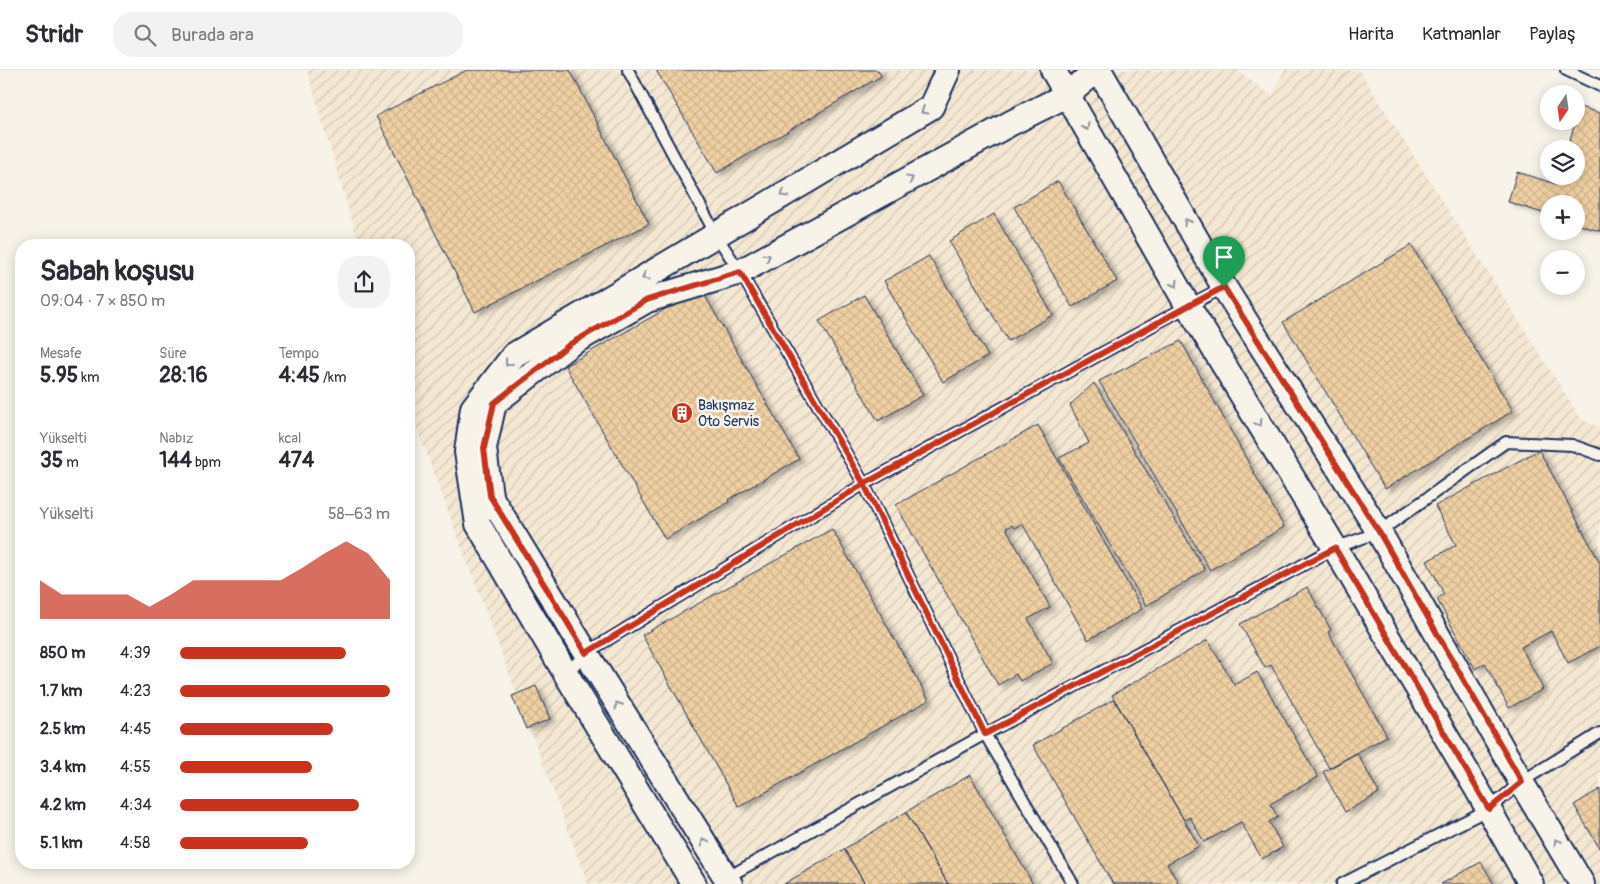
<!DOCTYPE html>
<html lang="tr">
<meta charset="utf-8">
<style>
:root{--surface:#fff;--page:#f2f2f3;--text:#2b2b33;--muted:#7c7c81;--line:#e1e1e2;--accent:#c8321e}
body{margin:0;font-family:Pangolin,sans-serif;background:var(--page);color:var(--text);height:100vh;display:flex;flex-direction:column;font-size:19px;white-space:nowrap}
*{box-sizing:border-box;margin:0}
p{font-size:16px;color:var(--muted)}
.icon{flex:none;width:28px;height:28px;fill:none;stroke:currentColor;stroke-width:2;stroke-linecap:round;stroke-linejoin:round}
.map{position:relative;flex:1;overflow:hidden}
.drawer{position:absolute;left:15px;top:169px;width:400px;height:630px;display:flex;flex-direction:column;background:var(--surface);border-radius:20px;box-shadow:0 2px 12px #0003}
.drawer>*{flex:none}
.needle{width:32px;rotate:193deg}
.fabs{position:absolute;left:1540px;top:15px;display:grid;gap:10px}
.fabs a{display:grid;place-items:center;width:45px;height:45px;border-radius:50%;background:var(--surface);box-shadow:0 2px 12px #0003;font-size:25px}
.pin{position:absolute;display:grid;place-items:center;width:42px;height:42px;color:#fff;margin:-51px -21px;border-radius:50% 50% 50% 0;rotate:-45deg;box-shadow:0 0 5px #0007}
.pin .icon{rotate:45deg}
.round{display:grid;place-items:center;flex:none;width:52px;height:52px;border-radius:20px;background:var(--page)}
.headline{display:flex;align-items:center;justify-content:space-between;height:85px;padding:0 25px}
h1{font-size:28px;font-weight:700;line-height:38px}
.metrics{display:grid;grid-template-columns:repeat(3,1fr);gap:8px;height:85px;padding:5px 25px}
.metrics div{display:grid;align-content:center}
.metrics b{font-size:21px;font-weight:700}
.metrics small{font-size:14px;font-weight:400}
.metrics p{font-size:14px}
.chart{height:140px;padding:10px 25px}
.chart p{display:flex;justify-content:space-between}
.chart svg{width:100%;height:90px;margin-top:5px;fill:var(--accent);opacity:.7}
ul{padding:0 25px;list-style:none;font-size:16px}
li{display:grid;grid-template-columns:80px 60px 1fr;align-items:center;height:38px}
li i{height:12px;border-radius:6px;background:var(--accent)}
header{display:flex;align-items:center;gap:30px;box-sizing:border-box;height:70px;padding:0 25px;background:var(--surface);border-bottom:1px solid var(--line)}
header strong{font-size:24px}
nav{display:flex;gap:28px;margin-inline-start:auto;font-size:18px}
.search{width:350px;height:45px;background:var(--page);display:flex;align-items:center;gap:12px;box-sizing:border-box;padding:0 18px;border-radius:20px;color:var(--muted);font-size:19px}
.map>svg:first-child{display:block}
.industrial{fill:url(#industrial-furrows)}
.building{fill:url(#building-cross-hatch);stroke:#1b2f5e;filter:url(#shadow)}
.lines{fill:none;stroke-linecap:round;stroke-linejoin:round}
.service-casing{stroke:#1b2f5e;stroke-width:14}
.tertiary-casing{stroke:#1b2f5e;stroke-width:28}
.service{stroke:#f7f3e8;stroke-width:10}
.tertiary{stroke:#f7f3e8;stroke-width:24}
.oneway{stroke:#8991a3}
.route-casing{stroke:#fff;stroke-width:10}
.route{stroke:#c8321e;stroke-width:6}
.labels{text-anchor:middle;stroke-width:5;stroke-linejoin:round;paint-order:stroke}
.poi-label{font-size:14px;fill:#1b2f5e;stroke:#f7f3e8;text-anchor:start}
</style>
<header>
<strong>Stridr</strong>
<div class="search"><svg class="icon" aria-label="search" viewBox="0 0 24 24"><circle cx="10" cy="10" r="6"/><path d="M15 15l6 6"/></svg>Burada ara</div>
<nav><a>Harita</a><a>Katmanlar</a><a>Paylaş</a></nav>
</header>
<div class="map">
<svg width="1600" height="814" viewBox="0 0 1600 814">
<defs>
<pattern id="industrial-furrows" width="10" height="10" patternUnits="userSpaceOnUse" patternTransform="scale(1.25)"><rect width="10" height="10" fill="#f5e8d3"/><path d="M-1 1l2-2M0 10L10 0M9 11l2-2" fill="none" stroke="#d1c7b8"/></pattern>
<pattern id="building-cross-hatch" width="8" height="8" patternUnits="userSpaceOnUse" patternTransform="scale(1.25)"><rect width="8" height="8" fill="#f0d0a2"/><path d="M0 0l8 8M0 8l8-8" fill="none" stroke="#cdb38e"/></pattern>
<filter id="shadow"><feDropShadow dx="5.5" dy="3" stdDeviation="2.5" flood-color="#0004"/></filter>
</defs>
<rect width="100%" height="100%" fill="#f7f3e8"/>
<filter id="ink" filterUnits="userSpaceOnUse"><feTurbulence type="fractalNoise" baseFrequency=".02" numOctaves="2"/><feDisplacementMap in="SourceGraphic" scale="10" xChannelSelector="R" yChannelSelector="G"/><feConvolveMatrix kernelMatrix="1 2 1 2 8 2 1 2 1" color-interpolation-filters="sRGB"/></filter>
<g filter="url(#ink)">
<!-- industrial -->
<path class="industrial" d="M307 0H1237L1272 26 1284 0H1359L1582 350 1600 357V814H588L409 337V175H359Z"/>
<!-- building -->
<path class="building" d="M467 0H570L649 154 475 242 376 46Z
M656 0H878L881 6 717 103Z
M1580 37 1600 43V161L1576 154V134H1549V145L1508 132 1517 102 1556 114 1558 106H1576V79H1567Z
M1058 111 1117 211 1072 237 1014 137Z
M994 144 1053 245 1008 271 949 171Z
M1411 175 1513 341 1385 419 1283 252Z
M929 186 988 286 943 312 884 211Z
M701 219 799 389 728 430 729 432 665 469 565 296Z
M864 225 923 325 878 351 819 251Z
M1181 271 1284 457 1210 500 1099 311Z
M1094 313 1205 500 1146 536 1059 388 1089 373 1070 335Z
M1038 355 1142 539 1088 570 1022 453 1014 458 1012 455 1006 458 1050 537 1028 549 1053 593 1020 611 1016 604 998 615 896 435Z
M1539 380 1600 493V576L1568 593 1551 561 1521 577 1543 619 1509 638 1485 593 1475 599 1437 529 1444 524 1427 491 1456 475 1435 436Z
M832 459 929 630 739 737 642 565Z
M1307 517 1331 560 1328 562 1387 666 1329 698 1271 595 1265 598 1240 554Z
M1208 570 1234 615 1257 602 1318 707 1270 734 1278 747 1269 752 1283 777 1262 789 1241 752 1204 772 1190 747 1184 750 1112 625Z
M536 616 550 649 526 659 512 626Z
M1114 629 1199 776 1167 794 1179 814H1113L1033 675Z
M1357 683 1379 723 1345 742 1323 702Z
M970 705 1033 814H948L906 742Z
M1600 719V779L1574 735Z
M906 742 948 814H865L844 779Z
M844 779 865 814H784Z
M1481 792 1494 814H1441Z"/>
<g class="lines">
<!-- service casing -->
<g class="service-casing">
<path id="service" d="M628 0 716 165 740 202 864 414 985 664 1073 814
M1566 0 1600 16
M566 604 586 583 864 414 1188 236 1224 217
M726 808 985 664 1335 478 1379 462 1506 372 1572 375 1600 385
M1342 814 1489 739 1521 712 1600 663"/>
</g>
<!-- tertiary casing -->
<g class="tertiary-casing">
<path id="tertiary" d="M1053 0 1188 236 1335 478 1477 719 1531 814
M1099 0 1224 217 1379 462 1521 712 1582 814
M694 814 566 604 478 454 467 382 473 338 514 285 931 37 948 0
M730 814 586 583 490 426 484 378 494 333 570 274 647 230 740 202 1011 53 1067 25 1097 0"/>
</g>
<!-- service -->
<use href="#service" class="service"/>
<!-- tertiary -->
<use href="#tertiary" class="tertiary"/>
</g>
<!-- one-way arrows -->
<defs><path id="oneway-chevron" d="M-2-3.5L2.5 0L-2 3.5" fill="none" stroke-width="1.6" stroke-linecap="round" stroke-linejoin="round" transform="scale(1.25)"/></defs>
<g class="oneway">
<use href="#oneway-chevron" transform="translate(924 41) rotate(149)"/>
<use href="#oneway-chevron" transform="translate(1086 57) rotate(60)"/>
<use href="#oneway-chevron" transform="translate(910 109) rotate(-29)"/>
<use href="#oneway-chevron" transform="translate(784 124) rotate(149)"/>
<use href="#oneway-chevron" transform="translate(1187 152) rotate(-120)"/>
<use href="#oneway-chevron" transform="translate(767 187) rotate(-29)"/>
<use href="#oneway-chevron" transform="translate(645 207) rotate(149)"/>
<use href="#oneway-chevron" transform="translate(1175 214) rotate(60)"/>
<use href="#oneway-chevron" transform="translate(508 293) rotate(128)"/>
<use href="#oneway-chevron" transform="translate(1259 353) rotate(59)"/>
<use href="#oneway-chevron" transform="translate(618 635) rotate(-122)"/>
<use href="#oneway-chevron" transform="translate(704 772) rotate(-122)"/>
<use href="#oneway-chevron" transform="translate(1557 772) rotate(-121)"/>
</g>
</g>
<g class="lines" filter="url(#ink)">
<!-- route casing -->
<g class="route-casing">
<path id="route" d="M1224 217 1188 236 864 414 586 583 490 426 484 378 494 333 570 274 647 230 740 202 864 414 985 664 1335 478 1489 739 1522 712 1379 462 1224 217"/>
</g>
<!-- route -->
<use href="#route" class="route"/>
</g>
<!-- icons -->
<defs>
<g id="building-disc" transform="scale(1.125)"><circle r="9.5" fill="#c8321e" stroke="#f7f3e8"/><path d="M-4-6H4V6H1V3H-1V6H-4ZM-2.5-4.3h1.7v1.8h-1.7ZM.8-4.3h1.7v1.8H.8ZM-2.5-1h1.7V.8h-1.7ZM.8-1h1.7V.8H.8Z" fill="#fff"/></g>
</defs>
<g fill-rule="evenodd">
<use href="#building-disc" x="682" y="343"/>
</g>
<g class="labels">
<!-- poi labels -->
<g class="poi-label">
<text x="698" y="340">Bakışmaz<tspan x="698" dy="16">Oto Servis</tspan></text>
</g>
</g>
</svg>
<div class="fabs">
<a><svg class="needle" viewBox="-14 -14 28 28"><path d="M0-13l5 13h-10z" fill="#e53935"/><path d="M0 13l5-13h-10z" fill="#7c7c81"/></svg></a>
<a><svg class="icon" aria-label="layers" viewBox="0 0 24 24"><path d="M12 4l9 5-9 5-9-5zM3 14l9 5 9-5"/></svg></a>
<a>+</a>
<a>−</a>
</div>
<div class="pin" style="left:1224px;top:217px;background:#1e9e55"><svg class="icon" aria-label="arrive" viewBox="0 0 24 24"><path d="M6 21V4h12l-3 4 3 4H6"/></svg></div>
<section class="drawer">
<div class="headline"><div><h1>Sabah koşusu</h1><p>09:04 · 7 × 850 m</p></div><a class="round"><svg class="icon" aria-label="share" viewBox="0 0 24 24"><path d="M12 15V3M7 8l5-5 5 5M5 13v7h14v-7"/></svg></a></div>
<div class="metrics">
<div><p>Mesafe</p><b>5.95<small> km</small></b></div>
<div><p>Süre</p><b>28:16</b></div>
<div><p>Tempo</p><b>4:45<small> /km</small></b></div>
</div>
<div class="metrics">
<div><p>Yükselti</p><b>35<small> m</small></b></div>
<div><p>Nabız</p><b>144<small> bpm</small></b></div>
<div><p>kcal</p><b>474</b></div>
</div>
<div class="chart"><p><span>Yükselti</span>58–63 m</p>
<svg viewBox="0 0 160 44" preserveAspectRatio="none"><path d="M0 44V25L10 32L20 32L30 32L40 32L50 38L60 32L70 25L80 25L90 25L100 25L110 25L120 19L130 12L140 6L150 12L160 25V44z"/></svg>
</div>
<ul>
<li><b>850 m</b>4:39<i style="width:79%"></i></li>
<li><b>1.7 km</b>4:23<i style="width:100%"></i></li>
<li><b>2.5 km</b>4:45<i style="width:73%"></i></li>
<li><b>3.4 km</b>4:55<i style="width:63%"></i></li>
<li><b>4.2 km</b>4:34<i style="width:85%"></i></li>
<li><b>5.1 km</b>4:58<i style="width:61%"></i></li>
</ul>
</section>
</div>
